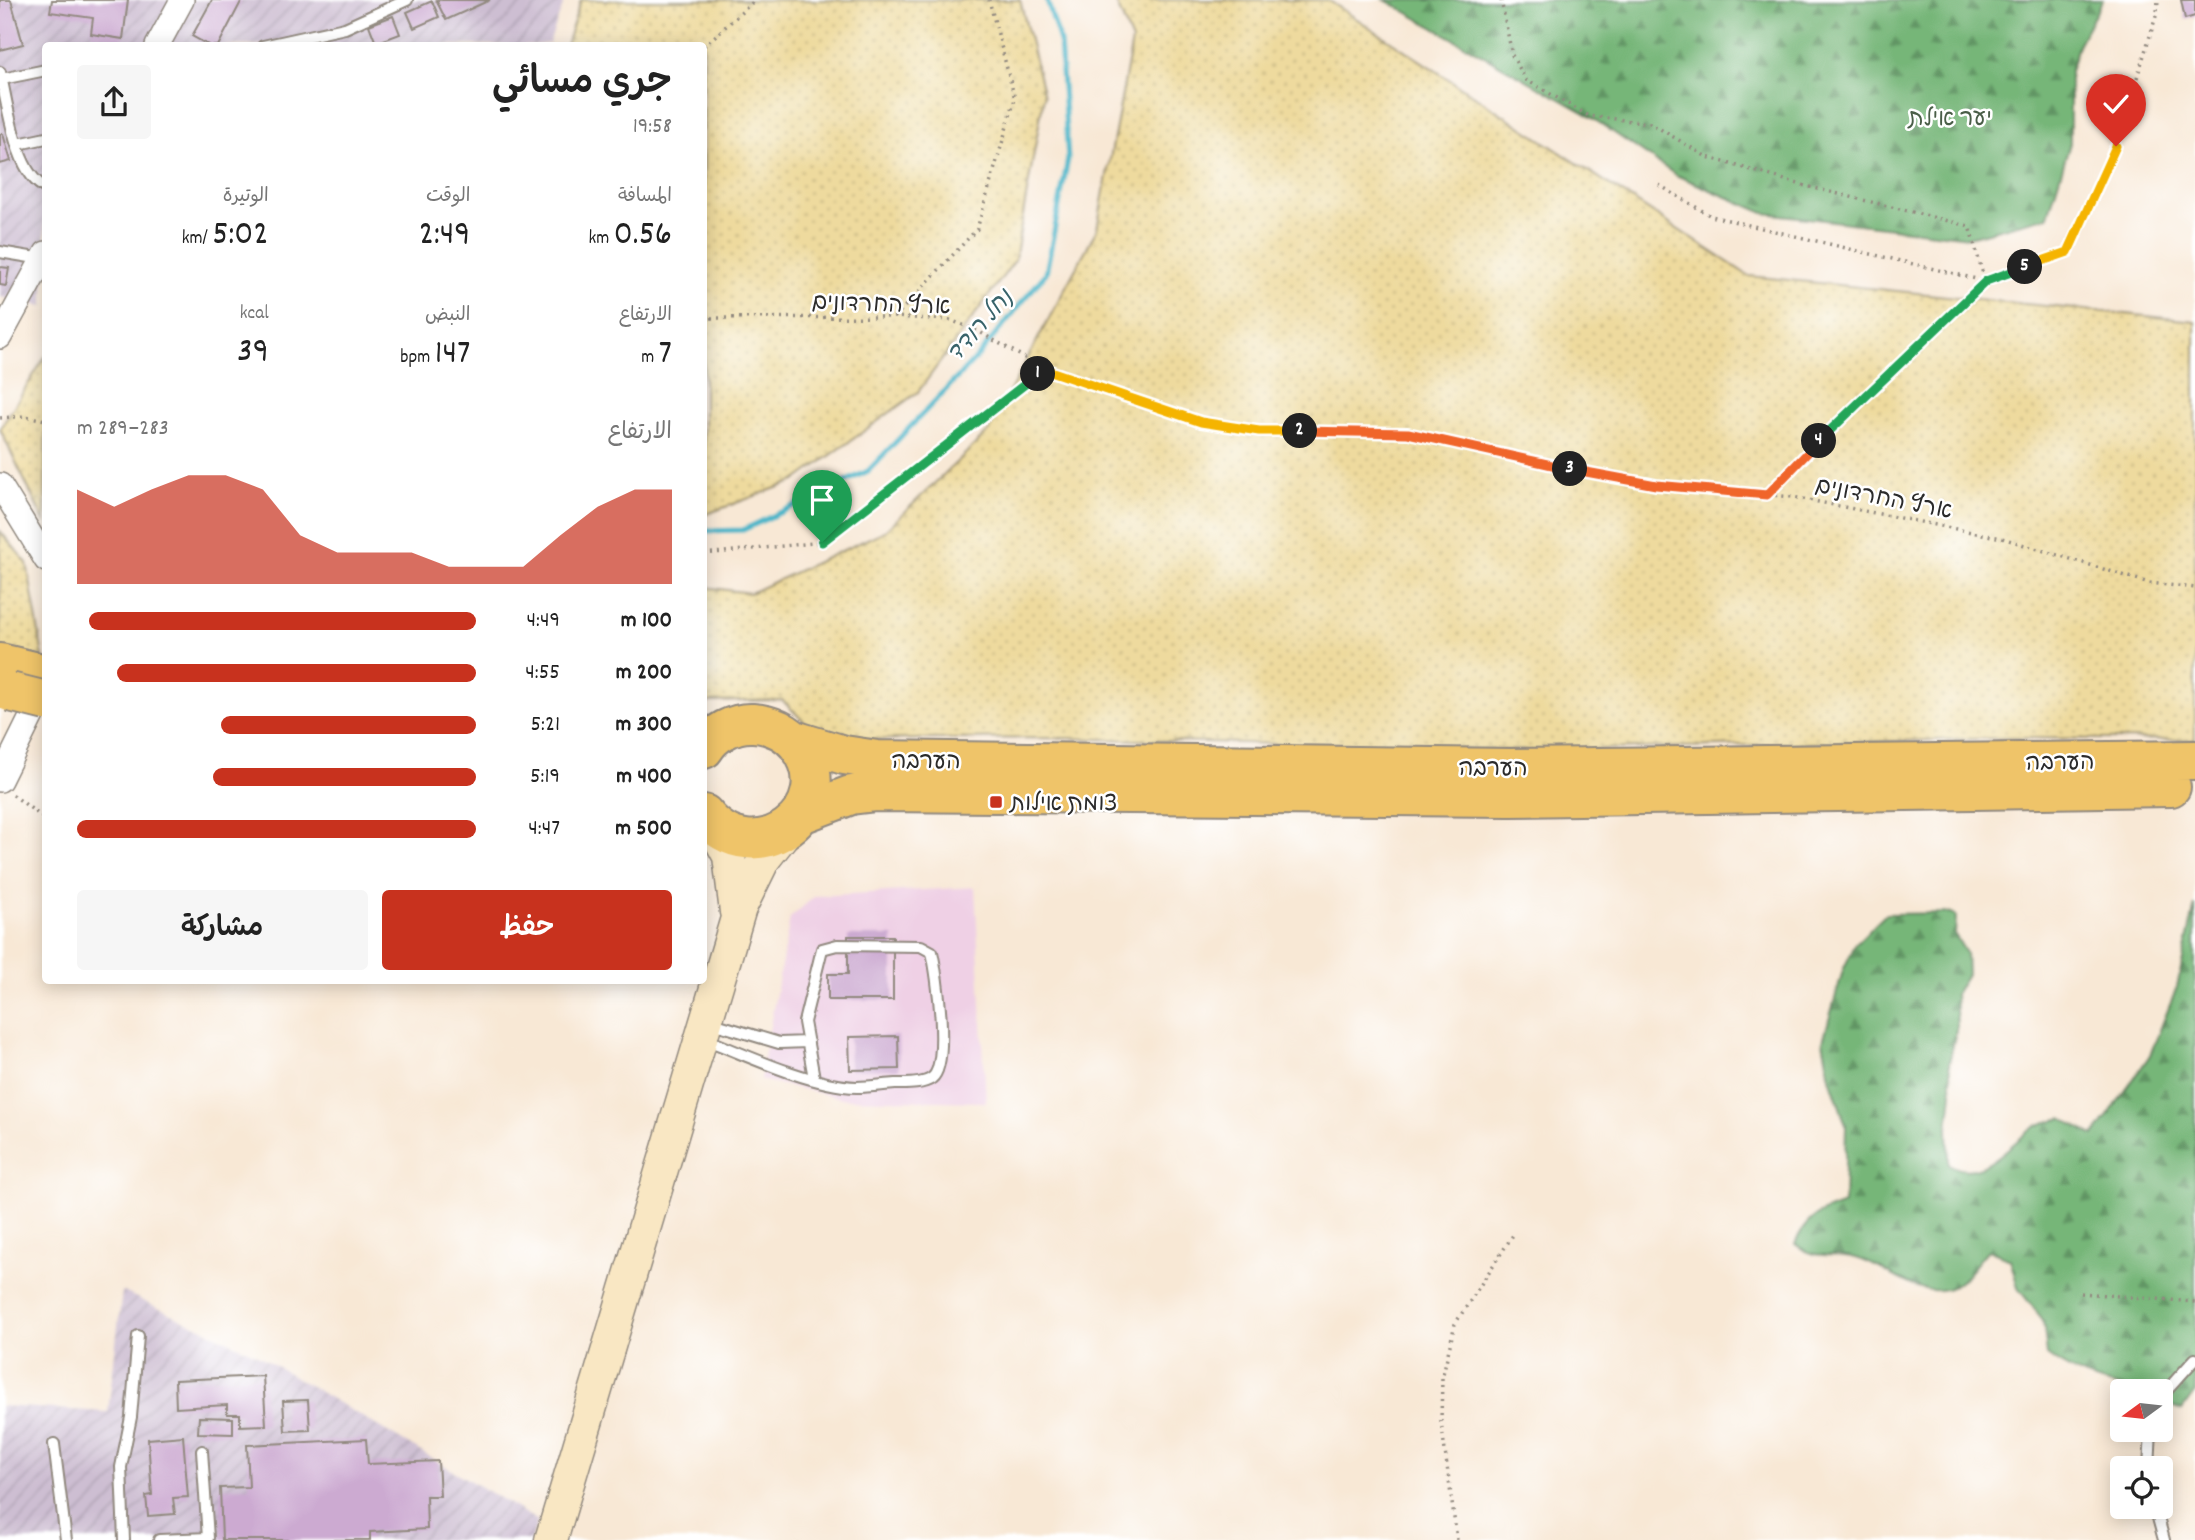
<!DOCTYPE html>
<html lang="ar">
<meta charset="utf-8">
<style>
:root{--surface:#fff;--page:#f6f6f6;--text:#222;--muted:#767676;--accent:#c8321e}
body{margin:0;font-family:Dekko,"Playpen Sans Arabic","Playpen Sans Hebrew",sans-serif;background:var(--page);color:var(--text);direction:rtl;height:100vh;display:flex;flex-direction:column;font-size:26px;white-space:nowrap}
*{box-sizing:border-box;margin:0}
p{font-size:23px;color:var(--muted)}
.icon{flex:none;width:38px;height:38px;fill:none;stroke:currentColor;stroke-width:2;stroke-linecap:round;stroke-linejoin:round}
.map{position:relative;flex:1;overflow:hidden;direction:ltr}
.sheet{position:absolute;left:42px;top:42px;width:665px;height:942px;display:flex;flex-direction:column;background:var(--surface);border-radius:7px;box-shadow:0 4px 18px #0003;direction:rtl}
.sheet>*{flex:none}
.needle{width:46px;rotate:255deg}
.fabs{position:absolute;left:2110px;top:1379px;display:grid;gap:14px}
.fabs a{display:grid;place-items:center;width:63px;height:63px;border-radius:7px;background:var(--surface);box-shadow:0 4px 18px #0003;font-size:35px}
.pin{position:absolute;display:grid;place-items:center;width:60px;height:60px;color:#fff;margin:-72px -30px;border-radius:50% 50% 50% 0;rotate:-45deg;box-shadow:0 0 7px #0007}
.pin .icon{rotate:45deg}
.km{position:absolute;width:35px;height:35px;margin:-18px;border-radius:50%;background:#222;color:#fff;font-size:19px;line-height:35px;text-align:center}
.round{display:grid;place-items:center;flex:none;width:74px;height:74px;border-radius:7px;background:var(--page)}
.summary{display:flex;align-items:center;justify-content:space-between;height:119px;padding:0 35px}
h1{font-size:38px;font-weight:600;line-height:52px}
.stats{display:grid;grid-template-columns:repeat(3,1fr);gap:10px;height:119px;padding:7px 35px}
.stats div{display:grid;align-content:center}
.stats b{font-size:35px;font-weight:600}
.stats small{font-size:19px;font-weight:400}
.stats p{font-size:19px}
.chart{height:196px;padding:14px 35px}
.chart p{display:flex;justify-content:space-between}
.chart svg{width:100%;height:126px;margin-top:7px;fill:var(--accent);opacity:.7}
.button{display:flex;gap:14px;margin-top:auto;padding:14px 35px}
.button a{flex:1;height:80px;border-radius:7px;background:var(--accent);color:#fff;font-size:28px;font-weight:600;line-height:80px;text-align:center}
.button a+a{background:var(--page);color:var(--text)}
ul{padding:0 35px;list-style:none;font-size:23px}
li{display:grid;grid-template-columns:112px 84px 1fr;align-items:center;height:52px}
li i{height:18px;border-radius:9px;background:var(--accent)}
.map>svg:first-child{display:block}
.built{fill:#efd0e5}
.industrial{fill:url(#industrial-furrows)}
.forest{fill:url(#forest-firs);stroke:#507052;stroke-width:2}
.sand{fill:url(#sand-dots);stroke:#8c8264;stroke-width:2}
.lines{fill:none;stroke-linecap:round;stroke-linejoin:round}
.stream{stroke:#4cb6c9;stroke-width:5}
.building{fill:#ccaad1}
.lane-casing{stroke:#928a80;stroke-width:14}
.street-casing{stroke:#928a80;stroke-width:26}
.secondary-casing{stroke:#928a80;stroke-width:35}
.highway-casing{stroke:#928a80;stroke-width:42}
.path{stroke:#928a80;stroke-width:3.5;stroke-dasharray:2 5;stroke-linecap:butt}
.lane{stroke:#fff;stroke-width:10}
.street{stroke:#fff;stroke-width:23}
.secondary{stroke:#f9e7c3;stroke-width:32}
.highway{stroke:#efc469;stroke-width:38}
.highway-bridge-casing{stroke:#928a80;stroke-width:42;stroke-linecap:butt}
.highway-bridge{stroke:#efc469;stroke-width:38}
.split-1-casing{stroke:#fff;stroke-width:14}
.split-2-casing{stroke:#fff;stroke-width:14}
.split-3-casing{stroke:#fff;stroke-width:14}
.split-4-casing{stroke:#fff;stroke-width:14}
.split-5-casing{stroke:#fff;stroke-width:14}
.split-6-casing{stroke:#fff;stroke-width:14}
.split-1{stroke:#22a559;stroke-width:9}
.split-2{stroke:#f5b400;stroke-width:9}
.split-3{stroke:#f0652b;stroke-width:9}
.split-4{stroke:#f0652b;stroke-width:9}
.split-5{stroke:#22a559;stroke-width:9}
.split-6{stroke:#f5b400;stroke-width:9}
.poi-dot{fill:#c8321e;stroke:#fff;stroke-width:2.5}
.labels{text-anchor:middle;stroke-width:5;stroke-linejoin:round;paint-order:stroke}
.park-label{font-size:23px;fill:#4a5e48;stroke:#fff}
.street-label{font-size:23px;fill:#2b2b2b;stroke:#fff}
.poi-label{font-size:23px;fill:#2b2b2b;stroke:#fff;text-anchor:start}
.water-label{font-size:24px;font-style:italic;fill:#38636a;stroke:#fff}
</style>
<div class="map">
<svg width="2195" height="1540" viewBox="0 0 2195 1540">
<defs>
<pattern id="industrial-furrows" width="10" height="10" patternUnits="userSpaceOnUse" patternTransform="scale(1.75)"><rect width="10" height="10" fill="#cdbed2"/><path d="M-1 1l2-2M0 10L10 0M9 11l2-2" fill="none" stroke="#b0a3b4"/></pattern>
<pattern id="forest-firs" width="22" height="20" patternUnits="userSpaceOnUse" patternTransform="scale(1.75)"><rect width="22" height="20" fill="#76b678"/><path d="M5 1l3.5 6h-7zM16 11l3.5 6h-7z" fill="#619463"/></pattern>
<pattern id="sand-dots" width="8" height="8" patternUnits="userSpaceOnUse" patternTransform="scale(1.75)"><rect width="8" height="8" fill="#eeda9e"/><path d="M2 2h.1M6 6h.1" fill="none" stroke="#cb8" stroke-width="1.8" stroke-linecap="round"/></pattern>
</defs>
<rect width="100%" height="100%" fill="#fff"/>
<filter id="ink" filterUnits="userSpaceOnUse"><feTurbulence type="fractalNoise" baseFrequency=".0143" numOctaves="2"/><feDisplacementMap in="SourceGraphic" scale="14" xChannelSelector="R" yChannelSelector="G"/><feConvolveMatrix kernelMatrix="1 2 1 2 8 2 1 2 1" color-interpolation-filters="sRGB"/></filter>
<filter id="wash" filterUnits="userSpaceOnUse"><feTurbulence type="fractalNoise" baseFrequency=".00686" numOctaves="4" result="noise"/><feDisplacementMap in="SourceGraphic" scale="28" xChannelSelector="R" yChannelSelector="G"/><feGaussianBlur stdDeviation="1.57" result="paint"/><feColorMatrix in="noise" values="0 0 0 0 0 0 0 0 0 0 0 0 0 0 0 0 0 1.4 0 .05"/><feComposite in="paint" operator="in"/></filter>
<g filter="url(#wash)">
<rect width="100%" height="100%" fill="#f8e8d5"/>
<!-- built -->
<path class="built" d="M975 887 986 1102 847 1099 760 1080 790 918 815 896Z"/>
<!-- industrial -->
<path class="industrial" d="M0 0H565L549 43 537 45 46 46 44 306 0 297Z
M122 1291 256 1354 538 1521 531 1540H0V1406L108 1412Z"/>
<!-- forest -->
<path class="forest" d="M1385 0H2103L2079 43 2070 71V143L2048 216 1969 237 1764 213 1676 175 1585 113Z
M2195 905V1392L2182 1410 2161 1402V1391C2123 1391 2077 1379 2047 1355L2043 1320 2018 1288 2010 1259 1988 1250C1975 1263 1964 1285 1946 1289 1914 1297 1886 1266 1856 1258 1831 1251 1818 1262 1795 1244 1805 1219 1819 1212 1844 1204L1846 1125 1830 1078 1823 1041 1843 970 1856 943 1886 914 1952 913 1956 917 1955 935 1966 953 1967 974 1955 994 1957 1026 1949 1063 1952 1093 1948 1128 1949 1164C1982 1185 2009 1143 2035 1127 2043 1122 2053 1121 2062 1118L2094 1136 2150 1055 2177 987Z"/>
<!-- sand -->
<path class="sand" d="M581 0H1020L1044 96 1015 260 918 392 795 481 704 515V46L566 45Z
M1115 0H1328L1749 276 2195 321V740L2008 738 1533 751 1059 738 823 740 782 700 709 702 704 707V587L750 593 885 531 988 432 1097 229 1132 41Z
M45 357H46L45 523 0 429Z
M0 531 27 563 44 662 0 650Z"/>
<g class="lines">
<!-- stream -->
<path class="stream" d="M704 531 743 530 868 471 978 356 1046 273 1068 159 1060 42 1047 0"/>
</g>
<g id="blocks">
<!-- building -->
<path class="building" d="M0 0H11L23 44 0 50Z
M52 0H128L123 39 91 34 93 18 50 12Z
M212 0H242L218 46H210L192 36Z
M436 0H490L446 20Z
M2181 0H2195V16L2185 19Z
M432 1 439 17 414 28 407 12Z
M393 16 400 34 376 43 369 25Z
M0 134H3L11 161 0 164Z
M0 267 9 268 6 286 0 285Z
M848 936H893V1000H828V974H848Z
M898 1036 899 1069 850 1070 849 1037Z
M263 1376 266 1425 240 1426V1414H227V1405L176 1408 175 1380Z
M308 1400 310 1430 285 1431 283 1401Z
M199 1417 233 1418V1434L198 1433Z
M183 1436 188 1497 173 1498 175 1514 148 1516 146 1496 152 1495 148 1439Z
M366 1439 368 1464 438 1461 440 1496H426L427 1529 370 1532V1540H222L220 1488 249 1487 247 1445Z"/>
</g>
</g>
<g filter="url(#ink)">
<use href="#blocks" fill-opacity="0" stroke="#928a80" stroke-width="2"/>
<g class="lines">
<!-- lane casing -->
<g class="lane-casing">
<path id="lane" d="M263 46 345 28 407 0
M0 72C8 104 15 174 46 188
M2 79 46 70
M18 144 46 138
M0 252 42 259
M709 1022 779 1043 808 1042
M703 1038C745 1055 812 1086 857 1087 869 1087 882 1085 895 1084 905 1084 923 1085 932 1078 950 1065 937 973 932 952L921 946 837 945 822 949 804 1022 814 1078
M2161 1402 2167 1390 2195 1359
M54 1444 66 1540
M2149 1468 2151 1430
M2155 1507 2164 1540
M124 1540 121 1467 131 1417 138 1336
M159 1540 208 1538 202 1451"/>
</g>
<!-- street casing -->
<g class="street-casing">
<path id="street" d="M157 46 182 0
M0 337 46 253
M0 485 46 560
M0 780 45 689"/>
</g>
<!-- secondary casing -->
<g class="secondary-casing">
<path id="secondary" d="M712 824 729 856 736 912
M551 1540 740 908 764 859 790 826"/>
</g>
<!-- highway casing -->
<g class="highway-casing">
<path id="highway" d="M0 663 46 674
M794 740 844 755 877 760 1510 768 2195 760
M704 749C714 733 734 722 753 723 771 724 788 732 799 746 845 808 754 878 704 814
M801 814 851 795 876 792 1510 797 2171 787"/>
</g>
<!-- path -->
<path class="path" d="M1501 0 1512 55 1526 80 1589 116 1650 123 1707 157 1802 185 1969 226 1985 281
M704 46 755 0
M1659 185 1711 216 1985 281
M895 317 977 229 1015 99 989 0
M704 318 895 317 950 320 978 331 1044 369 1201 422 1260 431 1408 433 1545 465 1656 485 1793 497 2002 538 2149 583 2195 588
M0 418 25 416 46 420
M1767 495 1833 426 1985 281 2068 252 2116 146 2157 13 2158 0
M704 554 823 542 1044 369
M13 795 46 820
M2081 1293 2195 1302
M1457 1540 1441 1421 1442 1378 1455 1324 1513 1235"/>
<!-- lane -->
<use href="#lane" class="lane"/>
<!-- street -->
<use href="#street" class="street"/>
<!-- secondary -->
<use href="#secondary" class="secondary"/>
<!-- highway -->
<use href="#highway" class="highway"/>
<!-- highway-bridge casing -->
<g class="highway-bridge-casing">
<path id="highway-bridge" d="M10 692 46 701"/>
</g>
<!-- highway-bridge -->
<use href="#highway-bridge" class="highway-bridge"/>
</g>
</g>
<g class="lines" filter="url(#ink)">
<!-- split-1 casing -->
<g class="split-1-casing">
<path id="split-1" d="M822 542 1038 374"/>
</g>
<!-- split-2 casing -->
<g class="split-2-casing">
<path id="split-2" d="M1038 374 1044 369 1201 422 1259 431H1300"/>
</g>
<!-- split-3 casing -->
<g class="split-3-casing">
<path id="split-3" d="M1300 431 1408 433 1570 469"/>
</g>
<!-- split-4 casing -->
<g class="split-4-casing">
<path id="split-4" d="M1570 469 1656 485 1767 495 1819 441"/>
</g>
<!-- split-5 casing -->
<g class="split-5-casing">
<path id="split-5" d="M1819 441 1986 281 2025 267"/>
</g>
<!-- split-6 casing -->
<g class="split-6-casing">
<path id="split-6" d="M2025 267 2068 252 2116 146"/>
</g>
<!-- split-1 -->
<use href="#split-1" class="split-1"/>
<!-- split-2 -->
<use href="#split-2" class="split-2"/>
<!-- split-3 -->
<use href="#split-3" class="split-3"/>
<!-- split-4 -->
<use href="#split-4" class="split-4"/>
<!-- split-5 -->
<use href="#split-5" class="split-5"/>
<!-- split-6 -->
<use href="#split-6" class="split-6"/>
</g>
<!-- markers -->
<rect class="poi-dot" x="989" y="795" width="14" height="14" rx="3.5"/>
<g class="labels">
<!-- park labels -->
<g class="park-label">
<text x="1950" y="125">יער אילת</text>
</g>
<!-- street labels -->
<g class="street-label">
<text transform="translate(881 303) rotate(2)" y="8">ארץ החרדונים</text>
<text transform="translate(1884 497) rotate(11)" y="8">ארץ החרדונים</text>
<text x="926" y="768">הערבה</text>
<text transform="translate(2060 761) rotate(-1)" y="8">הערבה</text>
<text x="1493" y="775">הערבה</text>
</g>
<!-- poi labels -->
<g class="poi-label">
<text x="1010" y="810">צומת אילות</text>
</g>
<!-- water labels -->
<g class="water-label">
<text transform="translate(979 325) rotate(-49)" y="8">נחל רודד</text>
</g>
</g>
</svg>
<div class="fabs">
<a><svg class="needle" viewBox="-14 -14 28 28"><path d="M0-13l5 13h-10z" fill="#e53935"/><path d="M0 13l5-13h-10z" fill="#767676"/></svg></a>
<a><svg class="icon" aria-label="locate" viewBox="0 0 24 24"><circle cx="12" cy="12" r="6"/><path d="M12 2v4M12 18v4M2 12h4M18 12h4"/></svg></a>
</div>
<div class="pin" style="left:822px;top:542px;background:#1e9e55"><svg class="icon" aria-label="arrive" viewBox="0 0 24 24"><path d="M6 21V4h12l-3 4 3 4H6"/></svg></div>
<div class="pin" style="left:2116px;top:146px;background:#d93025"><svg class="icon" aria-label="check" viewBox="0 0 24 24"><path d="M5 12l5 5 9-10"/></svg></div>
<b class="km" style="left:1038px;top:374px">1</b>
<b class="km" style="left:1300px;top:431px">2</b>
<b class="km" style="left:1570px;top:469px">3</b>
<b class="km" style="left:1819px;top:441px">4</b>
<b class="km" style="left:2025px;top:267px">5</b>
<section class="sheet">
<div class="summary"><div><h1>جري مسائي</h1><p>19:58</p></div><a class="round"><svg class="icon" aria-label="share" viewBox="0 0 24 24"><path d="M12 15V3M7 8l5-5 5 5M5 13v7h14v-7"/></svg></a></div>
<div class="stats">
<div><p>المسافة</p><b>0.56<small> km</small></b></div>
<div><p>الوقت</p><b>2:49</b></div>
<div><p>الوتيرة</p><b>5:02<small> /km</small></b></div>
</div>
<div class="stats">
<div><p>الارتفاع</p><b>7<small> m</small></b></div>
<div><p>النبض</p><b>147<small> bpm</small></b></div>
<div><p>kcal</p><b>39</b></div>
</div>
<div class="chart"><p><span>الارتفاع</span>283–289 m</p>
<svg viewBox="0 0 160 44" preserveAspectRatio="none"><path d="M0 44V11L10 17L20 11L30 6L40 6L50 11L60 27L70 33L80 33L90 33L100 38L110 38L120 38L130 27L140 17L150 11L160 11V44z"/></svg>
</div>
<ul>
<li><b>100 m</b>4:49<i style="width:97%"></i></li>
<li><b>200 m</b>4:55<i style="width:90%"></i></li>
<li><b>300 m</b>5:21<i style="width:64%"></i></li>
<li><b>400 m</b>5:19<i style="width:66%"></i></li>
<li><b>500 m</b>4:47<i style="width:100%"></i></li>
</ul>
<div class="button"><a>حفظ</a><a>مشاركة</a></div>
</section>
</div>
